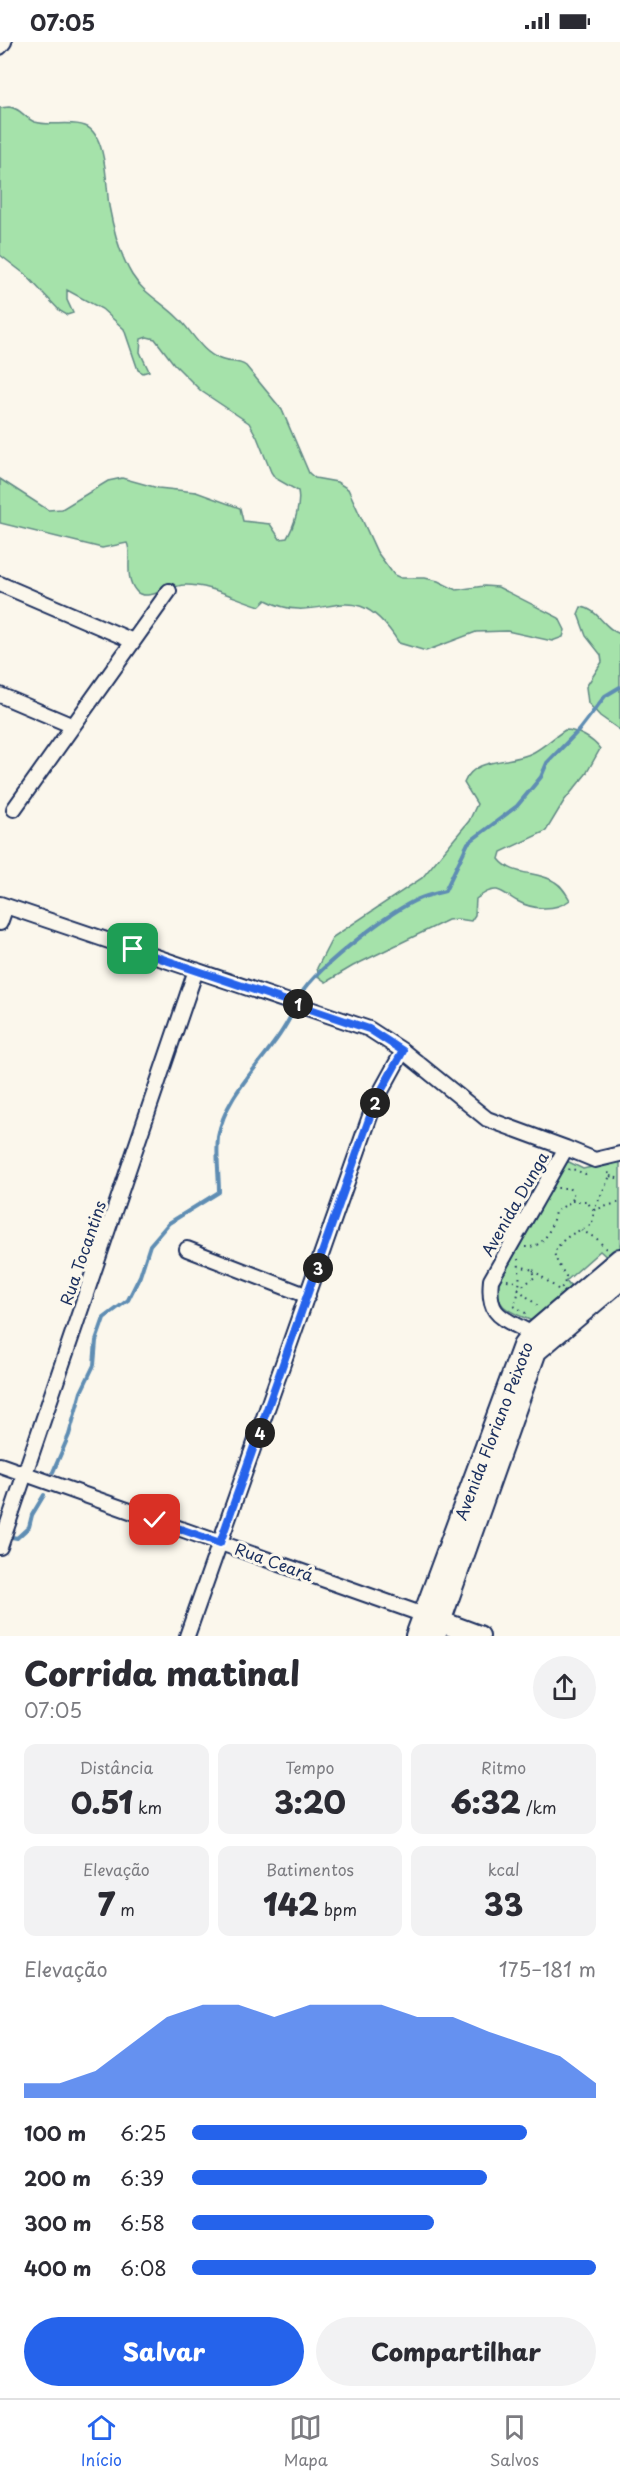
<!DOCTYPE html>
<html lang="pt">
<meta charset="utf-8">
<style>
:root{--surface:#fff;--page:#f2f2f3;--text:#2b2b33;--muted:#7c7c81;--line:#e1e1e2;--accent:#2563eb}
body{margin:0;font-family:"Playpen Sans",sans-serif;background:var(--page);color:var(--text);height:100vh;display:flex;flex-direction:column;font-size:22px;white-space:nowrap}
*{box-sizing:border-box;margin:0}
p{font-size:20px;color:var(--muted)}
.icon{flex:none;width:33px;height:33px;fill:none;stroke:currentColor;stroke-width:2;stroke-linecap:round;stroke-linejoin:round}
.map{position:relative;height:1594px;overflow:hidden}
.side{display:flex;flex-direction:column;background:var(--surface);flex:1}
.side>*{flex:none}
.pin{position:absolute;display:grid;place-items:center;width:51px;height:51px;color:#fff;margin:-26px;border-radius:12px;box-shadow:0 3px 9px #0006}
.km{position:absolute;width:30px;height:30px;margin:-15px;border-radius:50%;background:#222;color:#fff;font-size:16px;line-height:30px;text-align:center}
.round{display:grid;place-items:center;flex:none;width:63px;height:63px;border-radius:32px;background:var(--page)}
.overview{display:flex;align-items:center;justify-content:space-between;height:102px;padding:0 24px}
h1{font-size:33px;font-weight:800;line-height:45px}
.figures{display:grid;grid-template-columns:repeat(3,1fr);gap:9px;height:102px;padding:6px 24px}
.figures div{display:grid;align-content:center;border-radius:12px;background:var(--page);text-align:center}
.figures b{font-size:30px;font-weight:800}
.figures small{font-size:16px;font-weight:400}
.figures p{font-size:16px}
.chart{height:168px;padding:12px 24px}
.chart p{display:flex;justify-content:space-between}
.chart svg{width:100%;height:108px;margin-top:6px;fill:var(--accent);opacity:.7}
.action{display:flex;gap:12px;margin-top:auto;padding:12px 24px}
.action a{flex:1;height:69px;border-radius:36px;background:var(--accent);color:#fff;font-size:24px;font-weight:800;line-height:69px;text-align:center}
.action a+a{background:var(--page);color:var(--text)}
ul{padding:0 24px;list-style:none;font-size:20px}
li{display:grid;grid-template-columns:96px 72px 1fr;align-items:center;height:45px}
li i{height:15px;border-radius:8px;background:var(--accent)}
.status{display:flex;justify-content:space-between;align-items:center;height:42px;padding:0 30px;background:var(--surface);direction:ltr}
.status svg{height:16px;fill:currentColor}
.tabs{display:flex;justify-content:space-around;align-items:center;height:84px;border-top:2px solid var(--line);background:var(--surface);font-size:16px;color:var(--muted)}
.tabs a{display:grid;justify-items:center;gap:3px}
.tabs .on{color:var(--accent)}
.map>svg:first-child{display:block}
.green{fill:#a5e2aa;stroke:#608884;stroke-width:1.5}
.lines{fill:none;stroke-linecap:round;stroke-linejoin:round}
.stream{stroke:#5e8db3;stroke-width:4}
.street-casing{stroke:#1b2f5e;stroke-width:18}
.secondary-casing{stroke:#1b2f5e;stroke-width:24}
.path{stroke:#1b2f5e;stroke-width:2;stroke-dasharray:1.5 4.5;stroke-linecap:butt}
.street{stroke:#fbf7ec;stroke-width:14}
.secondary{stroke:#fbf7ec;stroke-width:20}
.route-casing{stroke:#fff;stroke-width:12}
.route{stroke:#2563eb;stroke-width:8}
.labels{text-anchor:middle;stroke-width:6;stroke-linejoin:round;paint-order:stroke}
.street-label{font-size:16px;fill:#1b2f5e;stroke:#fbf7ec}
</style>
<div class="status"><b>07:05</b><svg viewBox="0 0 49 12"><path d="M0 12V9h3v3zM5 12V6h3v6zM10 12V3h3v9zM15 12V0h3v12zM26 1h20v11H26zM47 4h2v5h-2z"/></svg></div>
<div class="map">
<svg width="620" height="1594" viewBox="0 0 620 1594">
<rect width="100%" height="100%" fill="#fbf7ec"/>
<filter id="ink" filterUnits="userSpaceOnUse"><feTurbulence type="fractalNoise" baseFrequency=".0167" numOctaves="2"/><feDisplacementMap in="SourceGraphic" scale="12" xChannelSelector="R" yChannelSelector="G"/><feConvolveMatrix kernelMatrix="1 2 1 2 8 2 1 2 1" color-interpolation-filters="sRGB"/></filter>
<g filter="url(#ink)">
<!-- green -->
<path class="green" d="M9 65C21 66 24 76 35 80 51 85 69 78 85 84 107 92 106 144 109 164 113 186 120 213 132 233 143 251 163 261 178 276 192 289 201 310 220 317 229 321 238 318 246 324L282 368 309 431 315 436 337 440 348 447 377 510 394 533 401 536H425L438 539 456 548 484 544 498 545 559 576 565 588 563 595 552 599 507 589 476 590 426 609 399 601C351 525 324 589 266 558L260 564C236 557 209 542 184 543 172 543 145 561 136 549 123 534 133 512 127 501L102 506 0 481V437L48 468 62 467 108 439 122 436 158 446 196 450 240 466 243 479 270 482 280 497 287 496C294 484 301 463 298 449L275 436 271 430 257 395 249 381 201 349 174 322 155 297 147 295 141 297 140 310 149 329 143 331 138 328 124 287 102 267 67 248V258L73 271 67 273 60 269 26 233 0 213V66Z
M581 565C599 567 602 586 620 592V688L600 674 588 661 586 645 602 620 601 613 586 594 578 572Z
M565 688C577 688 593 697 600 707L586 732 564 759 546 789 501 810 499 817C513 835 537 828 555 840 562 844 566 851 570 858 556 869 533 868 517 859 511 856 503 849 497 848 489 847 482 853 476 857L475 873 471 879 457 877 448 878 353 924 326 940 319 935 317 926 333 895 422 836 469 779 477 762 464 741C475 713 512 723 534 710 545 704 554 695 565 688Z
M567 1119 583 1127 620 1119V1209L610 1218 600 1209 566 1239 573 1248 536 1281C516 1271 493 1268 498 1242Z"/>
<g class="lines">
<!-- stream -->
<path class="stream" d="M298 958C309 931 386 873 414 859 423 854 435 852 445 849L468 801 517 764 541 735 547 721 579 688 605 654 620 645
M53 1430 69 1393 81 1350 94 1323 96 1299 104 1276 128 1258 140 1234 150 1203 169 1181 219 1150C219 1133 216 1113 218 1095 226 1046 276 1011 295 965
M7 1494 17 1496 29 1485 32 1473 44 1453"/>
<!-- street casing -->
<g class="street-casing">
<path id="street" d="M0 5 4 0
M0 542 133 599
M0 653 73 684
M14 767 169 549
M0 862 369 987 403 1009 487 1077 566 1106 491 1238C487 1276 503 1275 532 1292
M0 881 6 864
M566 1106 595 1118 620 1112
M187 1207 308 1254
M0 1423 424 1573
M0 1505 196 928
M187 1594 375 1060 403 1009"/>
</g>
<!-- secondary casing -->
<g class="secondary-casing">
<path id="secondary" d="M428 1575 479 1594
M416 1594 523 1304 532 1292 620 1217
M435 1594 536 1309 620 1238"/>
</g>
<!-- path -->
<path class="path" d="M569 1128 570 1126 585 1132 590 1130
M610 1134 620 1137
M572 1159H586L594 1168 610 1134 607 1128
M581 1188 597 1197 607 1208
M525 1205C546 1206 551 1186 555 1170L572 1159 574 1153 569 1146H557
M518 1217C520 1232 521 1249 514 1264L529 1273
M533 1228 559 1248 564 1243 566 1234 558 1222 554 1211C565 1192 574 1192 592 1182L594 1168 620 1160
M507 1238 518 1240
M518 1247 539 1265
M518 1247 535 1235 533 1228 519 1224"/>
<!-- street -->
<use href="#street" class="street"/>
<!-- secondary -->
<use href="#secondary" class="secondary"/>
</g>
</g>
<g class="lines" filter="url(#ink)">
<!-- route casing -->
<g class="route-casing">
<path id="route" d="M133 907 369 987 403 1009 375 1060 220 1501 155 1478"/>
</g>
<!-- route -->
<use href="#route" class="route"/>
</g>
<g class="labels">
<!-- street labels -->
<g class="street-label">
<text transform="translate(515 1162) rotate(-60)" y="6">Avenida Dunga</text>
<text transform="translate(83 1211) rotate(-71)" y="6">Rua Tocantins</text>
<text transform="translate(494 1389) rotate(-69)" y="6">Avenida Floriano Peixoto</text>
<text transform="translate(274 1520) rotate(20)" y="6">Rua Ceará</text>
</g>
</g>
</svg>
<div class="pin" style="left:133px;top:907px;background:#1e9e55"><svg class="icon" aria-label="arrive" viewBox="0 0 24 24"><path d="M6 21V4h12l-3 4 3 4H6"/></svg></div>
<div class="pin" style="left:155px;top:1478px;background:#d93025"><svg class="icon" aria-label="check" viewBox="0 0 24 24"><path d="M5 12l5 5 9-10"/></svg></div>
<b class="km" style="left:298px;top:962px">1</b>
<b class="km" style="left:375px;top:1061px">2</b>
<b class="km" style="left:318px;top:1226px">3</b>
<b class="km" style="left:260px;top:1391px">4</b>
</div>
<section class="side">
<div class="overview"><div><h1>Corrida matinal</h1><p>07:05</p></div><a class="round"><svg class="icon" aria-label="share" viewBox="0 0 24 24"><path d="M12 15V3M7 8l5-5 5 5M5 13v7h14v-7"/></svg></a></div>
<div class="figures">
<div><p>Distância</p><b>0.51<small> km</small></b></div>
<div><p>Tempo</p><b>3:20</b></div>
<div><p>Ritmo</p><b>6:32<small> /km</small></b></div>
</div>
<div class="figures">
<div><p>Elevação</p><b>7<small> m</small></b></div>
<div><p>Batimentos</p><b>142<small> bpm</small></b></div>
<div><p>kcal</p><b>33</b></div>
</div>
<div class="chart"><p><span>Elevação</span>175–181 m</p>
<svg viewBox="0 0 160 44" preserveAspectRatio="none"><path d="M0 44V38L10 38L20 33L30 22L40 11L50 6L60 6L70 11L80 6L90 6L100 6L110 11L120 11L130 17L140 22L150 27L160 38V44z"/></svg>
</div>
<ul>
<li><b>100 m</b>6:25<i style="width:83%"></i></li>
<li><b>200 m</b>6:39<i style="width:73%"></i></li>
<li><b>300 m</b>6:58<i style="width:60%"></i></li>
<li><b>400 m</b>6:08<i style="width:100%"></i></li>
</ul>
<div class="action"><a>Salvar</a><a>Compartilhar</a></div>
</section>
<nav class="tabs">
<a class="on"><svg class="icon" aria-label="home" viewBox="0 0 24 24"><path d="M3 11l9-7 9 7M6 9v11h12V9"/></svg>Início</a>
<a><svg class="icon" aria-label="map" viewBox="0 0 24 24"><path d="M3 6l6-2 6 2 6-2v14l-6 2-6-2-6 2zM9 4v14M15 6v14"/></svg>Mapa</a>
<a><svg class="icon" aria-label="saved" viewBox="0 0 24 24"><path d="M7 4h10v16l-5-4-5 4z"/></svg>Salvos</a>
</nav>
